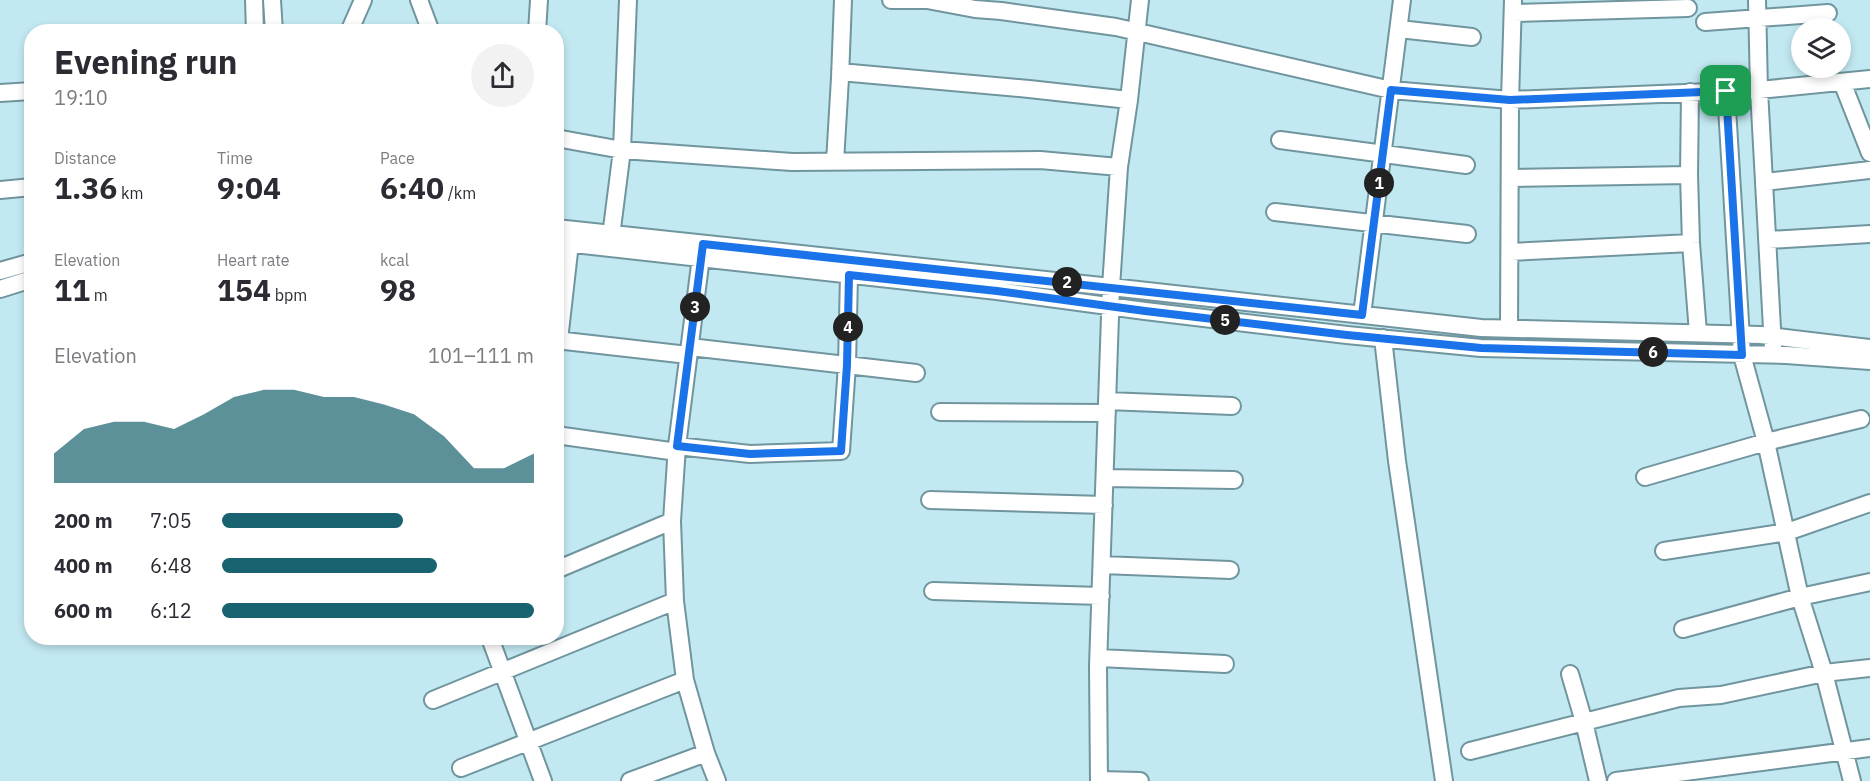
<!DOCTYPE html>
<meta charset="utf-8">
<style>
:root{--surface:#fff;--page:#f2f2f3;--text:#2b2b33;--muted:#7c7c81;--accent:#196370}
body{margin:0;font-family:"IBM Plex Sans",sans-serif;background:var(--page);color:var(--text);height:100vh;display:flex;flex-direction:column;font-size:22px;white-space:nowrap}
*{box-sizing:border-box;margin:0}
p{font-size:20px;color:var(--muted)}
.icon{flex:none;width:33px;height:33px;fill:none;stroke:currentColor;stroke-width:2;stroke-linecap:round;stroke-linejoin:round}
.map{position:relative;flex:1;overflow:hidden}
.side{position:absolute;left:24px;top:24px;width:540px;height:621px;display:flex;flex-direction:column;background:var(--surface);border-radius:24px;box-shadow:0 3px 9px #0003}
.side>*{flex:none}
.tools{position:absolute;left:1791px;top:18px;display:grid;gap:12px}
.tools a{display:grid;place-items:center;width:60px;height:60px;border-radius:50%;background:var(--surface);box-shadow:0 3px 9px #0003;font-size:30px}
.pin{position:absolute;display:grid;place-items:center;width:51px;height:51px;color:#fff;margin:-26px;border-radius:12px;box-shadow:0 3px 9px #0006}
.km{position:absolute;width:30px;height:30px;margin:-15px;border-radius:50%;background:#222;color:#fff;font-size:16px;line-height:30px;text-align:center}
.round{display:grid;place-items:center;flex:none;width:63px;height:63px;border-radius:32px;background:var(--page)}
.summary{display:flex;align-items:center;justify-content:space-between;height:102px;padding:0 30px}
h1{font-size:33px;font-weight:700;line-height:45px}
.stats{display:grid;grid-template-columns:repeat(3,1fr);gap:9px;height:102px;padding:6px 30px}
.stats div{display:grid;align-content:center}
.stats b{font-size:30px;font-weight:700}
.stats small{font-size:16px;font-weight:400}
.stats p{font-size:16px}
.chart{height:168px;padding:12px 30px}
.chart p{display:flex;justify-content:space-between}
.chart svg{width:100%;height:108px;margin-top:6px;fill:var(--accent);opacity:.7}
ul{padding:0 30px;list-style:none;font-size:20px}
li{display:grid;grid-template-columns:96px 72px 1fr;align-items:center;height:45px}
li i{height:15px;border-radius:8px;background:var(--accent)}
.map>svg:first-child{display:block}
.lines{fill:none;stroke-linecap:round;stroke-linejoin:round}
.minor-casing{stroke:#70959e;stroke-width:20}
.minor{stroke:#fff;stroke-width:16}
.route-casing{stroke:#fff;stroke-width:12}
.route{stroke:#1a73e8;stroke-width:8}
</style>
<div class="map">
<svg width="1870" height="781" viewBox="0 0 1870 781">
<rect width="100%" height="100%" fill="#c2e9f2"/>
<g class="lines">
<!-- minor casing -->
<g class="minor-casing">
<path id="minor" d="M254 0 255 32
M272 0 274 32
M419 0 431 32
M891 0H927L975 9 1001 11 1116 27 1391 90 1510 100 1759 90 1870 79
M1757 0 1759 90 1773 347
M1513 13 1688 8
M1705 22 1828 13
M1399 29 1472 37
M349 32 363 0
M537 32 539 0
M840 72 1029 89 1129 100
M1842 82 1870 153
M1726 91 1742 355 1766 442 1800 597 1824 673 1852 781
M1690 92 1689 175 1691 243 1698 333
M0 93 32 91
M556 138 622 150 792 162 1040 160 1119 167
M1280 140 1466 165
M835 162 840 78 843 0
M1510 178 1689 175
M1765 182 1870 170
M0 190 32 187
M1275 212 1467 234
M556 228 1111 287 1481 328 1761 335 1870 348
M1768 240 1870 234
M556 242 997 291 1145 311 1347 335 1481 348 1786 355 1870 361
M610 244 622 150 628 0
M702 249 677 446 672 521 675 601 685 680 706 753 717 781
M1510 252 1691 243
M0 271 32 262
M0 289 32 279
M1362 315 1402 0
M1509 329 1510 100 1513 0
M1383 338 1397 461 1444 781
M556 340 688 355
M559 340 570 243
M690 347 916 373
M1107 401 1232 406
M940 412 1107 413
M556 435 677 452
M677 446 750 454 841 451 847 365 849 275
M1645 477 1766 442 1861 419
M1105 478 1234 480
M930 500 1104 505
M1664 551 1787 532 1870 503
M1102 565 1230 570
M556 570 672 521
M933 591 1101 596
M1683 629 1800 597 1870 582
M490 638 543 781
M1099 658 1225 664
M1570 674 1584 722 1598 781
M433 700 675 601
M1470 751 1679 698 1721 695 1824 673 1870 668
M461 768 685 680
M1099 780 1140 781
M630 781 706 753
M1099 781 1098 666 1111 287 1119 167 1129 100 1140 0
M1616 781 1870 748"/>
</g>
<!-- minor -->
<use href="#minor" class="minor"/>
</g>
<g class="lines">
<!-- route casing -->
<g class="route-casing">
<path id="route" d="M1391 90 1510 100 1726 91 1742 355 1481 348 1347 335 1145 311 997 291 849 275 847 365 841 451 750 454 677 446 703 244 1362 315Z"/>
</g>
<!-- route -->
<use href="#route" class="route"/>
</g>
</svg>
<div class="tools">
<a><svg class="icon" aria-label="layers" viewBox="0 0 24 24"><path d="M12 4l9 5-9 5-9-5zM3 14l9 5 9-5"/></svg></a>
</div>
<div class="pin" style="left:1726px;top:91px;background:#1e9e55"><svg class="icon" aria-label="arrive" viewBox="0 0 24 24"><path d="M6 21V4h12l-3 4 3 4H6"/></svg></div>
<b class="km" style="left:1379px;top:183px">1</b>
<b class="km" style="left:1067px;top:282px">2</b>
<b class="km" style="left:695px;top:307px">3</b>
<b class="km" style="left:848px;top:327px">4</b>
<b class="km" style="left:1225px;top:320px">5</b>
<b class="km" style="left:1653px;top:352px">6</b>
<section class="side">
<div class="summary"><div><h1>Evening run</h1><p>19:10</p></div><a class="round"><svg class="icon" aria-label="share" viewBox="0 0 24 24"><path d="M12 15V3M7 8l5-5 5 5M5 13v7h14v-7"/></svg></a></div>
<div class="stats">
<div><p>Distance</p><b>1.36<small> km</small></b></div>
<div><p>Time</p><b>9:04</b></div>
<div><p>Pace</p><b>6:40<small> /km</small></b></div>
</div>
<div class="stats">
<div><p>Elevation</p><b>11<small> m</small></b></div>
<div><p>Heart rate</p><b>154<small> bpm</small></b></div>
<div><p>kcal</p><b>98</b></div>
</div>
<div class="chart"><p><span>Elevation</span>101–111 m</p>
<svg viewBox="0 0 160 44" preserveAspectRatio="none"><path d="M0 44V32L10 22L20 19L30 19L40 22L50 16L60 9L70 6L80 6L90 9L100 9L110 12L120 16L130 25L140 38L150 38L160 32V44z"/></svg>
</div>
<ul>
<li><b>200 m</b>7:05<i style="width:58%"></i></li>
<li><b>400 m</b>6:48<i style="width:69%"></i></li>
<li><b>600 m</b>6:12<i style="width:100%"></i></li>
</ul>
</section>
</div>
